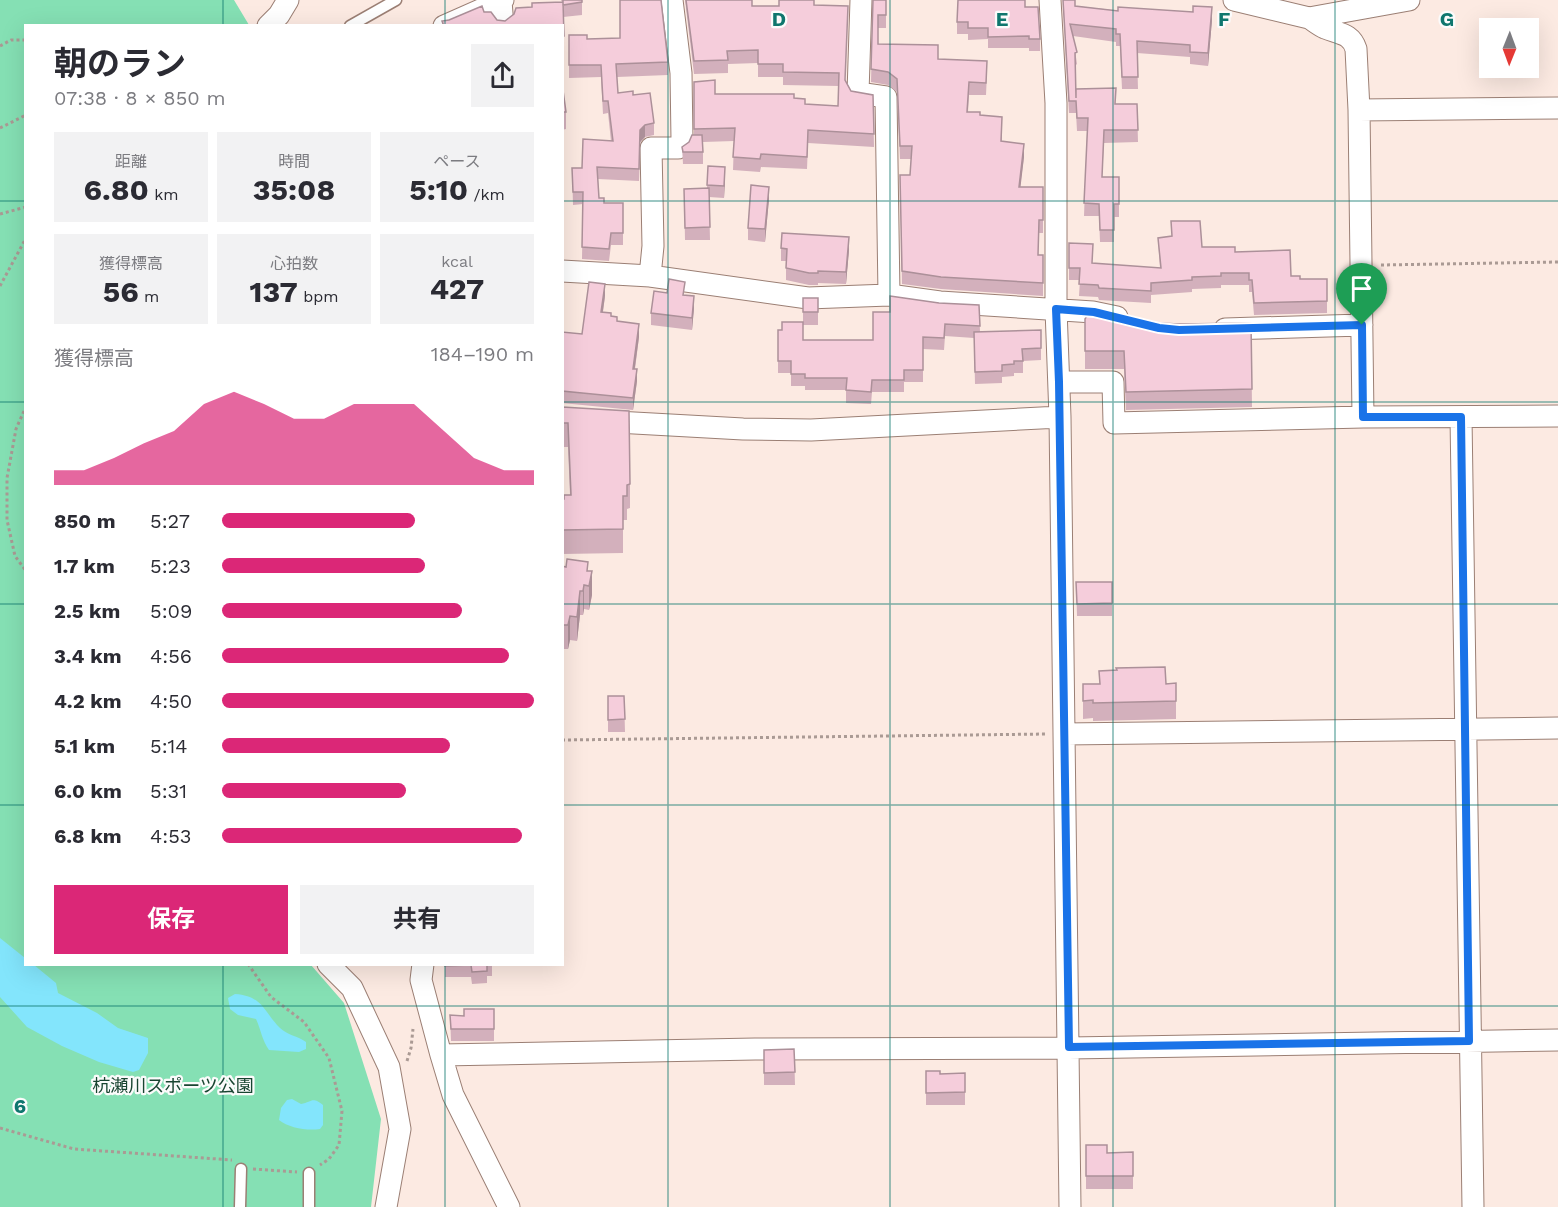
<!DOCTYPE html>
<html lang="ja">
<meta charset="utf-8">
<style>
:root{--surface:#fff;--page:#f2f2f3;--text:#2b2b33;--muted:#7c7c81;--accent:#db2777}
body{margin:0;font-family:"Work Sans","Noto Sans JP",sans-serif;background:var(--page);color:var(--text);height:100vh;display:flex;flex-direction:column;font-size:22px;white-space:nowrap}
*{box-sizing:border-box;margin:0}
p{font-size:20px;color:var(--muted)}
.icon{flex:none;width:33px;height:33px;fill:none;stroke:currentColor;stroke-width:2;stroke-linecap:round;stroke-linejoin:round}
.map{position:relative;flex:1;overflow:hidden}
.sheet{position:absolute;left:24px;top:24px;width:540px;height:942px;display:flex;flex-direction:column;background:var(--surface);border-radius:0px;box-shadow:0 6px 24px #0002}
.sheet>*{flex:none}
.needle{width:39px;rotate:181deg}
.tools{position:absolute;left:1479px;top:18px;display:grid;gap:12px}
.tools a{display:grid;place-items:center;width:60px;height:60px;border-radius:0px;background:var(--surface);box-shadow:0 6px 24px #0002;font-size:30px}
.pin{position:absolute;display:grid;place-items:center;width:51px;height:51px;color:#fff;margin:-62px -26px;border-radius:50% 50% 50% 0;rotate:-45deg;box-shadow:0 0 6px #0007}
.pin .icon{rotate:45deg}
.round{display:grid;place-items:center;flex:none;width:63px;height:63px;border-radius:0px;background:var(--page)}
.summary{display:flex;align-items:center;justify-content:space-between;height:102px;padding:0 30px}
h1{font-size:33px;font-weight:700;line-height:45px}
.stats{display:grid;grid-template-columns:repeat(3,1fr);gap:9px;height:102px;padding:6px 30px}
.stats div{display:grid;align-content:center;border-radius:0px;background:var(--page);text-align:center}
.stats b{font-size:30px;font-weight:700}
.stats small{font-size:16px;font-weight:400}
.stats p{font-size:16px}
.chart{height:168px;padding:12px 30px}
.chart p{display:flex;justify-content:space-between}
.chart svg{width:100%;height:108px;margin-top:6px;fill:var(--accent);opacity:.7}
.primary-button{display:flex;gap:12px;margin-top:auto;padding:12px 30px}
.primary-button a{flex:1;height:69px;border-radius:0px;background:var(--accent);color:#fff;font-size:24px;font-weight:700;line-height:69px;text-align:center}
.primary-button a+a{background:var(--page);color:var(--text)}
ul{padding:0 30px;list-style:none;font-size:20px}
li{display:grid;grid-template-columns:96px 72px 1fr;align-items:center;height:45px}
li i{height:15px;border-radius:8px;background:var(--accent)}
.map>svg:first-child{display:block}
.green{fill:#85e0b4}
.water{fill:#83e5fc}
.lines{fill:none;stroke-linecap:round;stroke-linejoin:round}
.service-casing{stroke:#9b7f74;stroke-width:13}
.minor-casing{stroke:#9b7f74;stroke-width:23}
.path{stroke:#aa9a94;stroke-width:3;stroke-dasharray:3 3;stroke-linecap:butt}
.service{stroke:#fff;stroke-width:10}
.minor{stroke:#fff;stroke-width:21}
.wall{fill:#d3b0bc}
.shaded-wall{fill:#ac9099}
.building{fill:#f5cddb;stroke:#ac9099;stroke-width:1.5}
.route-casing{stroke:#fff;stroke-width:12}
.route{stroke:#1a73e8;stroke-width:8}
.grid{fill:none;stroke:#0f766e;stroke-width:1.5;stroke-opacity:0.55}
.labels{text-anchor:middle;stroke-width:4.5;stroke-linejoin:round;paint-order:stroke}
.park-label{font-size:18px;fill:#184531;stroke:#fbfbfb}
.grid-label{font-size:20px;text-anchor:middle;font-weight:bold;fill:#0f766e;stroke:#fbfbfb;stroke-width:4.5;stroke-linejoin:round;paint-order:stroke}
</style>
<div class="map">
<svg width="1558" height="1207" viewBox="0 0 1558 1207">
<rect width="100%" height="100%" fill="#fceae2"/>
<!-- green -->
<path class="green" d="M0 0H234L249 25 26 26V964L311 965 344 1003 381 1119 371 1207H0Z"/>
<!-- water -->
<path class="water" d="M0 938 25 958 26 964 34 965 56 983 58 993 97 1013 118 1028 148 1038V1053L139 1070 133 1072 99 1062 62 1046 27 1027 0 997Z
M235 994C263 996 263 1011 280 1028 287 1035 298 1036 306 1042V1049L299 1052 269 1050C262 1040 261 1030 256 1019L238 1015 230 1009 228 998Z
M292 1099 301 1104C312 1102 312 1096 323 1105V1125L320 1129C307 1131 289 1128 279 1120L281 1108 287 1100Z"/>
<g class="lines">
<!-- service casing -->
<g class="service-casing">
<path id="service" d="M350 26 396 0
M309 1173V1207
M240 1207 241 1169"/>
</g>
<!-- minor casing -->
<g class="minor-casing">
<path id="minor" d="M861 0 858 93 886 97 889 295
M1050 0 1056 103V309L1060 417 1070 1207
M1234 0 1309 18 1409 0
M501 1 503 26
M1309 18C1314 21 1320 26 1325 28 1339 34 1351 33 1356 49L1359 110 1363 417
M268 26 279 15 288 0
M444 26 503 0
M1359 110 1558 108
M562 271 650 276 808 298 889 295 940 302 1093 312 1117 317
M650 276 653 246 651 148H678L682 140 681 73 672 0
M1225 329 1362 325
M1059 382H1113L1114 423 1363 417 1558 416
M1461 417 1473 1207
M562 419 743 429 811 430 1060 417
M1064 734 1558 728
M328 964 352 988 389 1067 400 1129 386 1207
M423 964 421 980 441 1055 755 1049 1069 1048 1558 1040
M441 1055 453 1095 509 1207"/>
</g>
<!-- path -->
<path class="path" d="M0 46 11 40H26
M0 128 26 115
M0 214 26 207
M1381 265 1558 262
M0 286 26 238
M24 411 16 429 7 478V520L15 556 26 571
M562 740 1047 734
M248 964 271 997 304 1022 329 1058 342 1111 339 1145 329 1159 320 1165
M407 1061 411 1048 413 1029
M0 1128 74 1149 232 1160
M253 1169 297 1172"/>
<!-- service -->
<use href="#service" class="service"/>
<!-- minor -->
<use href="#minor" class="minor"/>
</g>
<!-- wall -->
<path class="wall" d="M561 0H582V15L563 17 564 53H562V26H442V21L484 12 497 20 505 21 532 7 562 2Z
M685 0H752V6H779L814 5 846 81 851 91 873 95 874 147 808 143 807 169 761 167 760 172 733 170 734 141 703 142V164H683L682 147 689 142 694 135V82L715 94 794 99 805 104 838 106 839 86 783 85V77H758V63L728 64V73L694 74Z
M873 0H886V28H878V44L938 59 987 73 986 95H969L968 112 980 115 1002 129V141L1024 157 1020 187H1043V233H1039L1038 255H1043V296L941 289 902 284 900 175H910L911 159H900L897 92 888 85 871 82Z
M1063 0H1075V6L1212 20 1208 66 1190 64V57L1137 53 1138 89H1122L1120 46H1116V42L1073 36 1077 64 1076 65V98L1116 104H1137L1138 142 1104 143 1102 177H1119V217H1114V242H1100L1099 216H1084L1087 131H1077L1076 113H1069Z
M985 1 1025 7 1040 39V51H1029V48H988V39L968 40V34H957V22Z
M569 35 587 39 668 62V75L617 77 618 93 633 95 654 123V135L645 137 640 142 639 181 598 179 599 198 604 203H623V245H611L609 261 582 259 583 204 573 205 572 168H582L611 141 608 113 603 114 601 77 569 78Z
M562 83 566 112V129L562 130Z
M708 166 725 179 724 198 709 197 710 240H685L684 189 707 188Z
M769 199 765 242 748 240V228Z
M1171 221 1202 247 1235 252 1291 276 1300 279H1327V313L1254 315 1252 292H1249V285H1221V288L1192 289V292L1151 295V303L1099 300 1098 297 1079 296 1080 280H1069V243L1092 263 1160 268 1158 238 1172 236Z
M781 248 849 250 846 284 818 283V285H809L786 280V261H781Z
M685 295 694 308 692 330 651 325V313Z
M605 296 603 312 611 316 639 337 635 369 637 381 633 410 562 403V332L582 334Z
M803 298H818V325H803Z
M939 303 979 305 980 332 1041 330V360L1023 361V373H1014V376L1002 377V383L975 384 974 338 945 336 944 350 923 349V382H904V392H872L871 404 846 403V390H805V386H791V373H778V330L803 340H873L890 312Z
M1085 319 1179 324 1251 323 1252 407 1126 410 1124 369H1085Z
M562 407 630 484V508L627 509V520H623V553L562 554V499L570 495 568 447H562Z
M562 566 588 571 592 595 589 610 584 609 583 615H580L577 641 570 640 568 649H562Z
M1076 582H1112V616H1077Z
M1176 683V719L1093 721V718L1083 719V684Z
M608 696H624L625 732H608Z
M445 964H492V976H487V983L472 984 471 977H445Z
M494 1009V1041H451L450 1015 464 1016Z
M794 1049 795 1085H764V1050Z
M926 1071 940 1074 965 1073V1105H926Z
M1086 1145 1107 1153 1133 1152V1189H1086Z"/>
<!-- shaded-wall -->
<path class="shaded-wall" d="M1212 7V20L1208 66V53Z
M645 125V137L640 142 639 181 640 130Z
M1024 144V157L1019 200V187Z
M725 167V179L724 198V186Z
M769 187V199L765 242V229Z
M849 237V250L846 284V272Z
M605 284V296L601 324V312Z
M694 296V308L692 330V318Z
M639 324V337L633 381V369Z
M637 369V381L633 410V398Z
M592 571V595L589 610V586Z
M584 585V609L583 615V591Z
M580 591V615L577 641V617Z
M570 616V640L568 649V625Z"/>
<!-- building -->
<path class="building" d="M563 0H582V2L563 5Z
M620 0H661L668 62 616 64 618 93 633 91V95L650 93 654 123 645 125 640 130 639 169 597 167 599 198H604V203H623V233H611L609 249 582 247 583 192H573L572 168H582L583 139 613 141 608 101H603L601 65H569V35H587V39L620 38Z
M686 0H752V6H779V0H814V5L848 6 845 80 851 91 873 95 874 134 808 130 807 157 761 154 760 159 733 157 735 128 694 129V82L715 80V94H794V98L805 99V104L838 106 839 73 783 72V64H758V50L727 51 728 60 694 61Z
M873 0H886V15H878V44L938 45V59L987 61 986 83 969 82 967 112H980V115L1002 117 1001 141 1024 144 1019 187H1043V220H1039L1038 255H1043V283L941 277 902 271 900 175H910L912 146H900L897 79 888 72 871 69Z
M958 0H1025V7H1038L1040 39H1029V36L988 37V28H968V22H957Z
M1063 0H1075V6L1118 11V7L1193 12V6L1212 7 1208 53 1190 52V45L1137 41 1138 77H1122L1120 34H1116V29L1070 24 1077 52 1075 53 1076 98V89L1116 88 1115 104H1137L1138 130H1104L1102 177H1119V204H1114V230H1100L1099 204 1084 203 1088 118H1077L1076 101H1069Z
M563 2 564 36H562V26H444L442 21 449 20 482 6 484 12H491L497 20 505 21 514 14 516 8 532 7V3Z
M562 83 566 112H562Z
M692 135H702L703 152H683L682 147 689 142Z
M708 166 725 167 724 186 707 185Z
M751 185 769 187 765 229 748 228Z
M709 188 710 227 685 228 684 189Z
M1171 221H1200L1202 247H1235V252L1290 250 1291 276H1300V279H1327V301L1254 303 1252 280H1249V273H1221V276L1192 277V280L1151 283V291L1099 288 1098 285 1079 284 1080 268H1069V243L1093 244 1092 263 1161 268 1158 238 1172 236Z
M782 233 849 237 846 272 818 271V273H809L786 268 787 249 781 248Z
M669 279 685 282 683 295 694 296 692 318 651 313 654 291 667 293Z
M589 282 605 284 601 312 611 313V316L617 317V321L639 324 633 369H637L633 398 562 391V332L582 334Z
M890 296 939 303 979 305 980 326 945 324 944 338 923 337V370H904V380H872L871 392 846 390 847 378H805V374H791V361H778V330H782V322H803V340H873V312H890Z
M803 298H818V312H803Z
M1092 307 1138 318V322L1179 324 1251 323 1252 389 1126 392 1124 351H1085V319Z
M1041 330V348L1022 349 1023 361H1014V364L1002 365V371L975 372 974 332Z
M562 407 629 411 630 484 627 485V496H623V529L562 530V499H564V495H571L568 423H562Z
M567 559 588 562 587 571H592L589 586 584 585 583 591H580L577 617 570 616 568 625H562V566L566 567Z
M1076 582H1112V603L1077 604Z
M1165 667 1166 684 1176 683V701L1093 703V700L1083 701V684H1100L1099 671 1117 670 1116 668Z
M608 696H624L625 719 608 720Z
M445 964H492V965H487V971L472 972 471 965 445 966Z
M464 1009H494V1029H451L450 1015 464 1016Z
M794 1049 795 1072 764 1073V1050Z
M926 1071H940V1074L965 1073V1092L926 1093Z
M1086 1145H1107V1153L1133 1152V1176H1086Z"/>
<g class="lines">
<!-- route casing -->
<g class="route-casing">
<path id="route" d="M1056 309 1094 312 1159 328 1179 330 1362 325 1363 417H1461L1469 1041 1069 1047 1059 382Z"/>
</g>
<!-- route -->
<use href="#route" class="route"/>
</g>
<!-- grid -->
<path class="grid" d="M223 0V26M445 0V26M668 0V1207M890 0V1207M1113 0V1207M1335 0V1207M0 201H26M562 201H1558M0 402H26M562 402H1558M0 604H26M562 604H1558M0 805H26M562 805H1558M223 964V1207M445 964V1207M0 1006H1558"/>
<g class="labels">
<!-- park labels -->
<g class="park-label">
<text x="173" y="1092">杭瀬川スポーツ公園</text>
</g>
</g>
<g class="grid-label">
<text x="779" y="26">D</text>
<text x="1002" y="26">E</text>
<text x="1224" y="26">F</text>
<text x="1447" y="26">G</text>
<text x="20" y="1113">6</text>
</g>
</svg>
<div class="tools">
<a><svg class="needle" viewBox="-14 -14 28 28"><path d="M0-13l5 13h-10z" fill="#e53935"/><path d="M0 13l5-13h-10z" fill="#7c7c81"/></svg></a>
</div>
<div class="pin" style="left:1362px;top:325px;background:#1e9e55"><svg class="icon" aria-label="arrive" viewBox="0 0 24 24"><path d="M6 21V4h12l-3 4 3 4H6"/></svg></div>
<section class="sheet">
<div class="summary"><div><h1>朝のラン</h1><p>07:38 · 8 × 850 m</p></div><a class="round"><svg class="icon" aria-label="share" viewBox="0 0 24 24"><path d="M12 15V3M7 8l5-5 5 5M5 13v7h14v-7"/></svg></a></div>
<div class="stats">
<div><p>距離</p><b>6.80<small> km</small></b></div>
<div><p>時間</p><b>35:08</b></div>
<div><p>ペース</p><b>5:10<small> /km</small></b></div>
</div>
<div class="stats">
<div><p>獲得標高</p><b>56<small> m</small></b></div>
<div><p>心拍数</p><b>137<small> bpm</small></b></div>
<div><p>kcal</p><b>427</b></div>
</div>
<div class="chart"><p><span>獲得標高</span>184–190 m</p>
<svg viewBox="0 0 160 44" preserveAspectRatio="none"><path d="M0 44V38L10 38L20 33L30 27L40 22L50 11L60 6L70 11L80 17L90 17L100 11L110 11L120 11L130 22L140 33L150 38L160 38V44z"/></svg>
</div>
<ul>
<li><b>850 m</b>5:27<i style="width:62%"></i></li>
<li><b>1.7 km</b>5:23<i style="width:65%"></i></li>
<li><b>2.5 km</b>5:09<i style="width:77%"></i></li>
<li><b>3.4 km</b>4:56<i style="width:92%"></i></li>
<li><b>4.2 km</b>4:50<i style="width:100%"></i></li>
<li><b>5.1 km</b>5:14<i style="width:73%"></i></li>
<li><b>6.0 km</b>5:31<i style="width:59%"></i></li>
<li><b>6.8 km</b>4:53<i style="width:96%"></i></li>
</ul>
<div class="primary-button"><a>保存</a><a>共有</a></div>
</section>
</div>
